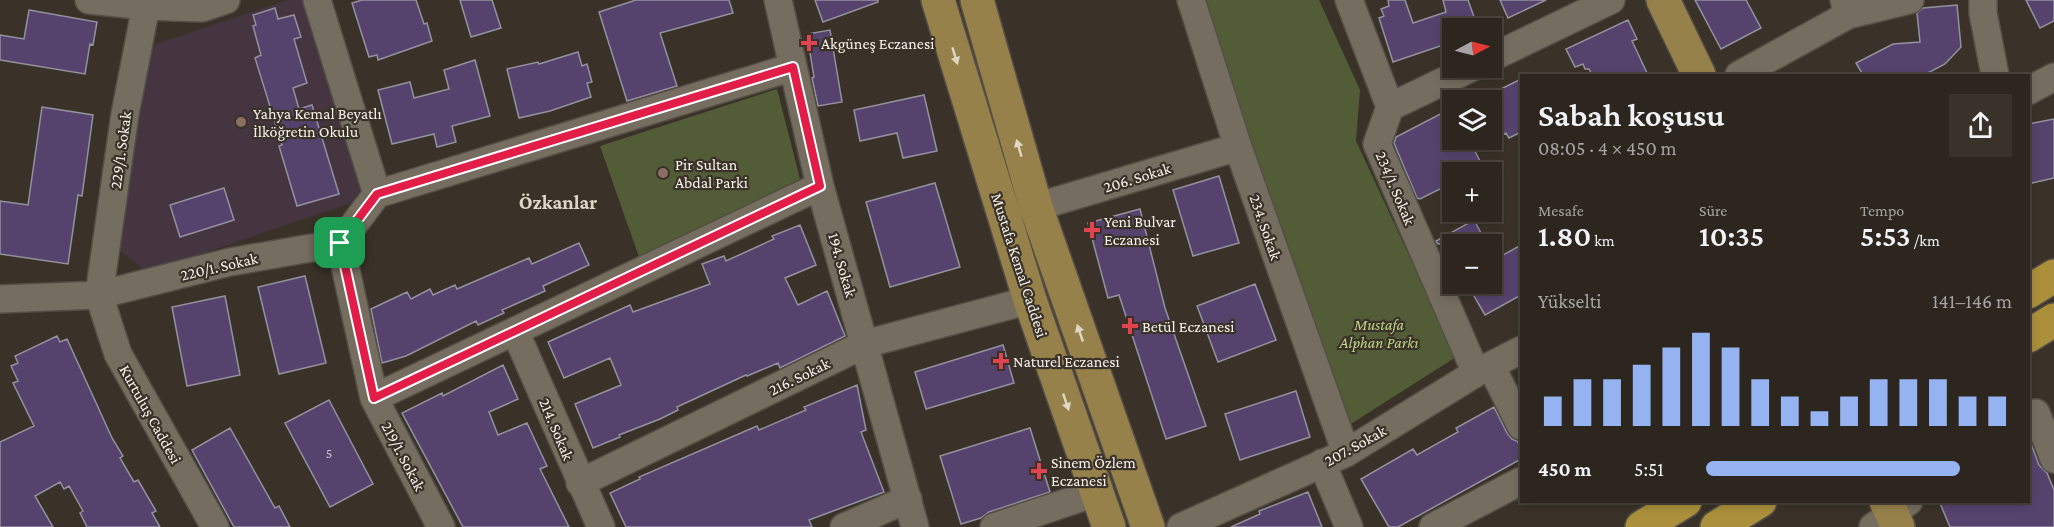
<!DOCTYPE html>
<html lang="tr">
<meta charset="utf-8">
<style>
:root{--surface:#2c261e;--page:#38322b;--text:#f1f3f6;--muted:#a6a5a4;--line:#48433c;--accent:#95b2f1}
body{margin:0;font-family:"Crimson Pro",serif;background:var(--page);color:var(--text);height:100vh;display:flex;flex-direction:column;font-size:22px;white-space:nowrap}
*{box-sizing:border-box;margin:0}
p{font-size:20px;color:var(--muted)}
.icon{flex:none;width:33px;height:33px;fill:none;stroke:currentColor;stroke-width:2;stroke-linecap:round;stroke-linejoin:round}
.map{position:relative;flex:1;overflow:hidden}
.panel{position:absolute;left:1520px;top:74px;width:510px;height:429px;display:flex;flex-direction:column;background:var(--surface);border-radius:0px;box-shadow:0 3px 9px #0003,0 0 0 2px var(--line)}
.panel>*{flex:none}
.needle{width:39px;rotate:83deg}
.buttons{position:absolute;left:1442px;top:18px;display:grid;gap:12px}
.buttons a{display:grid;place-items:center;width:60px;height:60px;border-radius:0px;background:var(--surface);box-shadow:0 3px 9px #0003,0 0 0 2px var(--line);font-size:30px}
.pin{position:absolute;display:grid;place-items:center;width:51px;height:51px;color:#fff;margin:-26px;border-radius:12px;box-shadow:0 3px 9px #0006}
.round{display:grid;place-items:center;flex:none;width:63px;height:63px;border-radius:0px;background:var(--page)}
.headline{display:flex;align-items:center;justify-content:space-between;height:102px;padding:0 18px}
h1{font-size:33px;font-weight:600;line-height:45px}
.figures{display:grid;grid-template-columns:repeat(3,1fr);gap:9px;height:102px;padding:6px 18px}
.figures div{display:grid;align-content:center}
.figures b{font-size:30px;font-weight:600}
.figures small{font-size:16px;font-weight:400}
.figures p{font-size:16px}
.chart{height:168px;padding:12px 18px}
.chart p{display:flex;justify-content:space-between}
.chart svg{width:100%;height:108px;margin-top:6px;stroke:var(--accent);stroke-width:6}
ul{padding:0 18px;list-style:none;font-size:20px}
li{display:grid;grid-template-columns:96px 72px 1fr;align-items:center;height:45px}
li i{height:15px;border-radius:8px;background:var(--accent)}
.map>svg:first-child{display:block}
.education{fill:#453541}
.green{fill:#525d38}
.building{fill:#55436e;stroke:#95909e;stroke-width:1.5}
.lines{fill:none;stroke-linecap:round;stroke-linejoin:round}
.minor-casing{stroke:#544e45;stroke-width:30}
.major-casing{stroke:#544e45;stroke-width:36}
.highway-casing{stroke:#544e45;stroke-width:36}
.minor{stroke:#766d61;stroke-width:27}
.major{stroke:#96814a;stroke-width:33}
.highway{stroke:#ab8f3b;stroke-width:33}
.oneway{fill:#dfd6c3}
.route-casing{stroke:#fff;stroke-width:12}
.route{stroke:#e11d48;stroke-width:8}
.health-dot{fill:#e0444e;stroke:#3a3228;stroke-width:2}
.education-dot{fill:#8d6e63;stroke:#3a3228;stroke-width:2}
.labels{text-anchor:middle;stroke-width:4.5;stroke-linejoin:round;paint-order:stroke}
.number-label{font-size:14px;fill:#cec6cc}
.poi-label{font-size:16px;fill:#f7f2eb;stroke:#3a3228;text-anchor:start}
.street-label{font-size:16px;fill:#f7f2eb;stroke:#3a3228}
.park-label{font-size:16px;font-style:italic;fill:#bdd487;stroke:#3a3228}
.quarter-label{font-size:20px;font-weight:bold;fill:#e0d5c8;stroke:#3a3228}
</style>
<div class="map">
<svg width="2054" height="527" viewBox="0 0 2054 527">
<rect width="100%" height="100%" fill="#3a3228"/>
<!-- education -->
<path class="education" d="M287 0H313L366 198 147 272 118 249 148 47Z"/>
<!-- green -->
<path class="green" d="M1203 0H1319L1360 90 1356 141 1456 357 1346 427Z
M777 89 800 179 639 257 600 146Z"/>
<!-- building -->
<path class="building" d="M362 0H416L424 24 427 23 432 41 378 60 377 55 369 57 352 3Z
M460 0H492L501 28 471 37Z
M636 0H729L733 13 660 33 677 86 627 101 599 12Z
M815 0H878V2L823 22Z
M1388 0H1405L1413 23 1446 12 1443 0H1468L1478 28H1452V42L1393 62 1379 18 1384 16 1381 9 1389 6Z
M1500 0H1546L1508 18Z
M1695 0H1746L1761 28 1721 49Z
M2026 0H2054V21L2040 28Z
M1957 5 1961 47 1945 64 1924 75H1863L1856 63 1893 44 1920 42 1917 13 1923 8Z
M275 8 278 19 294 15 301 37 294 39 307 83 293 88 299 109 312 105 339 194 297 206 279 146 282 145 255 58 261 55 253 26 256 25 253 15Z
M29 10 97 22 93 45 90 44 85 74 0 60V35L24 39Z
M1628 20 1637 39 1632 41 1648 75H1592L1589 69H1585L1583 64 1575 67 1566 49Z
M830 30 842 102 818 106 812 78 814 77 807 34Z
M578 52 582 66 587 64 592 82 587 83 591 97 550 111 519 118 507 69 538 62 539 64Z
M475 60 490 116 452 126 456 142 437 147 434 134 392 144 378 90 410 82 414 98 449 89 444 70Z
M1521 79V132L1509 138 1506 133 1491 140V94Z
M924 95 937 151 903 158 897 133 860 141 854 110Z
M42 107 93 115 82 196 78 195 68 264 0 254V201L28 205Z
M1452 108V140H1469L1481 163 1478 164 1480 168 1472 172H1452V180L1443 185 1444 187 1420 199 1417 198 1394 143 1396 137Z
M2054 119V178L2028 184V124Z
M1219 176 1239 243 1193 256 1173 190Z
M935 183 960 267 890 287 866 202Z
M224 188 234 220 180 237 170 205Z
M1140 209 1165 308 1206 426 1166 439 1119 295 1108 298 1088 223Z
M1474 220 1487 244H1438L1436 241Z
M800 225 816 265 785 278 798 305 827 291 845 336 780 368 778 363 747 376 746 375 677 407 678 410 660 419 619 435 620 437 593 448 575 404 621 385 610 358 564 378 548 342 630 305 633 312 710 284 702 264 724 256 726 261 774 239 772 236Z
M579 243 589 265 543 286 545 291 502 310 504 313 478 325 476 321 406 356 382 363 371 309 407 292 411 299 430 289 433 295 455 285 457 289 529 258 532 264Z
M1521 245V295L1485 315 1467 284H1491V251L1496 259Z
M305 276 326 363 279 374 258 287Z
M1255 284 1276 340 1218 362 1197 306Z
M225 296 240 375 187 386 172 307Z
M57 336 60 342 67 339 112 438 123 456 120 458 134 482 138 480 156 511 152 513 160 527H87L80 513 83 511 69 486 64 489 60 482 35 496 53 527H0V442L34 426 13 383 18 381 11 366 18 363 15 356Z
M1003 345 1014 383 926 409 915 372Z
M503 365 518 399 489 412 498 435 527 423 547 466 540 469 569 527H463L402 413 442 393 443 396Z
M857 385 866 430 861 432 884 492 809 520 812 527H626L610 493 640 479 639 477 757 426 759 430 806 410 804 407Z
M1296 391 1310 437 1240 460 1225 414Z
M329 400 373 484 330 507 285 423Z
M1494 407 1507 433 1512 439 1517 441 1521 448V459L1398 527H1389L1361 479 1413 449 1417 455 1458 432 1456 428Z
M230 428 275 508 279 506 290 527H234L192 450Z
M1030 428 1050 492 989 512 981 518 961 524 940 456Z
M2028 436 2039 465 2047 473 2054 490V527H1950L1939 501H2028Z
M1308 492 1322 527H1231L1260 514 1259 511Z"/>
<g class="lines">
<!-- minor casing -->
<g class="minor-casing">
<path id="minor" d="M89 0 146 6 202 8 226 0
M317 0 377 194
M778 0 820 186 915 527
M1191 0 1238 147 1346 453
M1349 0 1390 107 1377 144 1476 373
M1844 0 1848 15 1910 0
M1983 0V13L1995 75
M146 6 125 114 99 295 118 354 215 527
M1491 58 1611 0
M1739 75 1848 15
M2028 91 2054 77
M1390 107 1471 68
M1036 207 1238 147
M340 243 377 194 793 67
M340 243 374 398 441 527
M0 299 99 295 230 262 340 243
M515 331 601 527
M1491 366 1521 426
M374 398 820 186
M2036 413 2054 459
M1322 463 1349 527
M580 483 865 344 1030 300
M844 527 908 499
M994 527 1098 492
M1181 527 1346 453 1476 373 1521 350
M1433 527 1521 481
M1873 527 1909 501"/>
</g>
<!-- major casing -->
<g class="major-casing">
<path id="major" d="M938 0 1030 300 1109 527
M977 0 1036 207 1148 527
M1663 0 1699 75
M1886 501 1898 527"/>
</g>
<!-- highway casing -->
<g class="highway-casing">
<path id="highway" d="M2028 292 2054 276
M2028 336 2054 320
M1642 527 1685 501
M1717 527 1760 501"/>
</g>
<!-- minor -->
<use href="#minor" class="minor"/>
<!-- major -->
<use href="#major" class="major"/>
<!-- highway -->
<use href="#highway" class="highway"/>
</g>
<!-- one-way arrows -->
<defs><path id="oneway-solid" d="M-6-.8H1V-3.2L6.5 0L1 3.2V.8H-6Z" transform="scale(1.5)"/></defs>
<g class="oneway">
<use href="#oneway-solid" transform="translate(955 56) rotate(73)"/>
<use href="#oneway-solid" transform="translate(1019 148) rotate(-106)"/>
<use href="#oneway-solid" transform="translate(1080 333) rotate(-109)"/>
<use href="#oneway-solid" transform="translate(1066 402) rotate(71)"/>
</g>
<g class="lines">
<!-- route casing -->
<g class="route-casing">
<path id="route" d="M793 67 820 186 374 398 340 243 377 194Z"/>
</g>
<!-- route -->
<use href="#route" class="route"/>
</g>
<!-- markers -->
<g class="health-dot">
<path d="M806 34h6v6h6v6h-6v6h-6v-6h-6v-6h6z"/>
<path d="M1089 221h6v6h6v6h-6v6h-6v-6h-6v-6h6z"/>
<path d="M1127 317h6v6h6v6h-6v6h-6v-6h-6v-6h6z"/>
<path d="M998 352h6v6h6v6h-6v6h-6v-6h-6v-6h6z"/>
<path d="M1036 462h6v6h6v6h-6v6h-6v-6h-6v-6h6z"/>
</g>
<g class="education-dot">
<circle cx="241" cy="122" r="6"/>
<circle cx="663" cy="173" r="6"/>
</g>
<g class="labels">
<!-- number labels -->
<g class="number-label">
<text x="329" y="458">5</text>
</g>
<!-- poi labels -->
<g class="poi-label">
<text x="821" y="49">Akgüneş Eczanesi</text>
<text x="253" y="119">Yahya Kemal Beyatlı<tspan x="253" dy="18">İlköğretin Okulu</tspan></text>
<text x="675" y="170">Pir Sultan<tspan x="675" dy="18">Abdal Parki</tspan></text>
<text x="1104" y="227">Yeni Bulvar<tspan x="1104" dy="18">Eczanesi</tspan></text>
<text x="1142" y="332">Betül Eczanesi</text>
<text x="1013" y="367">Naturel Eczanesi</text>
<text x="1051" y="468">Sinem Özlem<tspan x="1051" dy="18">Eczanesi</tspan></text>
</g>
<!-- street labels -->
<g class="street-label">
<text transform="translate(120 150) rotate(-82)" y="6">229/1. Sokak</text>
<text transform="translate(1137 177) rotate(-17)" y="6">206. Sokak</text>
<text transform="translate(1396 188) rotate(67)" y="6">234/1. Sokak</text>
<text transform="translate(1266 227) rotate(71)" y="6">234. Sokak</text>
<text transform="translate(843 265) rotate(74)" y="6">194. Sokak</text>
<text transform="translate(1020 265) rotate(72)" y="6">Mustafa Kemal Caddesi</text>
<text transform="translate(219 266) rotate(-13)" y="6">220/1. Sokak</text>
<text transform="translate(799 376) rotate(-26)" y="6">216. Sokak</text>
<text transform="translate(151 414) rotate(61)" y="6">Kurtuluş Caddesi</text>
<text transform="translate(557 429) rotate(67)" y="6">214. Sokak</text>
<text transform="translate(1355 445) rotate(-29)" y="6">207. Sokak</text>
<text transform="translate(404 456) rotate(62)" y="6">219/1. Sokak</text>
</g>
<!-- park labels -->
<g class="park-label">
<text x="1379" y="330">Mustafa<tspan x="1379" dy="18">Alphan Parkı</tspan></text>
</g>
<!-- quarter labels -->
<g class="quarter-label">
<text x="558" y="209">Özkanlar</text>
</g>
</g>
</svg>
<div class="buttons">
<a><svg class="needle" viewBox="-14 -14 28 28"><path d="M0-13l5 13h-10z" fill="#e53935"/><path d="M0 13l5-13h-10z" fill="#a6a5a4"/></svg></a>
<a><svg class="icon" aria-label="layers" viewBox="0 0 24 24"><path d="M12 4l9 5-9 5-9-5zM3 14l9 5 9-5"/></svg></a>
<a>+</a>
<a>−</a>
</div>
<div class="pin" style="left:340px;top:243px;background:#1e9e55"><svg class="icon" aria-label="arrive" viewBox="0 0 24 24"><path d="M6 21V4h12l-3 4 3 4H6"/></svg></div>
<section class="panel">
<div class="headline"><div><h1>Sabah koşusu</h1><p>08:05 · 4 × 450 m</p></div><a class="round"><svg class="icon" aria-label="share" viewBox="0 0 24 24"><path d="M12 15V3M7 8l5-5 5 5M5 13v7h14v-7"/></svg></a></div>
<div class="figures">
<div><p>Mesafe</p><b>1.80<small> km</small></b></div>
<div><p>Süre</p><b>10:35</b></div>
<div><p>Tempo</p><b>5:53<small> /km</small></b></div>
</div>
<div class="chart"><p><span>Yükselti</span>141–146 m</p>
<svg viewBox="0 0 160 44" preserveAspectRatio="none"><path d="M5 44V32M15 44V25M25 44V25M35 44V19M45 44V12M55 44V6M65 44V12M75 44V25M85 44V32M95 44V38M105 44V32M115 44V25M125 44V25M135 44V25M145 44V32M155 44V32"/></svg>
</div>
<ul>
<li><b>450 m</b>5:51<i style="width:83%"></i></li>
</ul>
</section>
</div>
